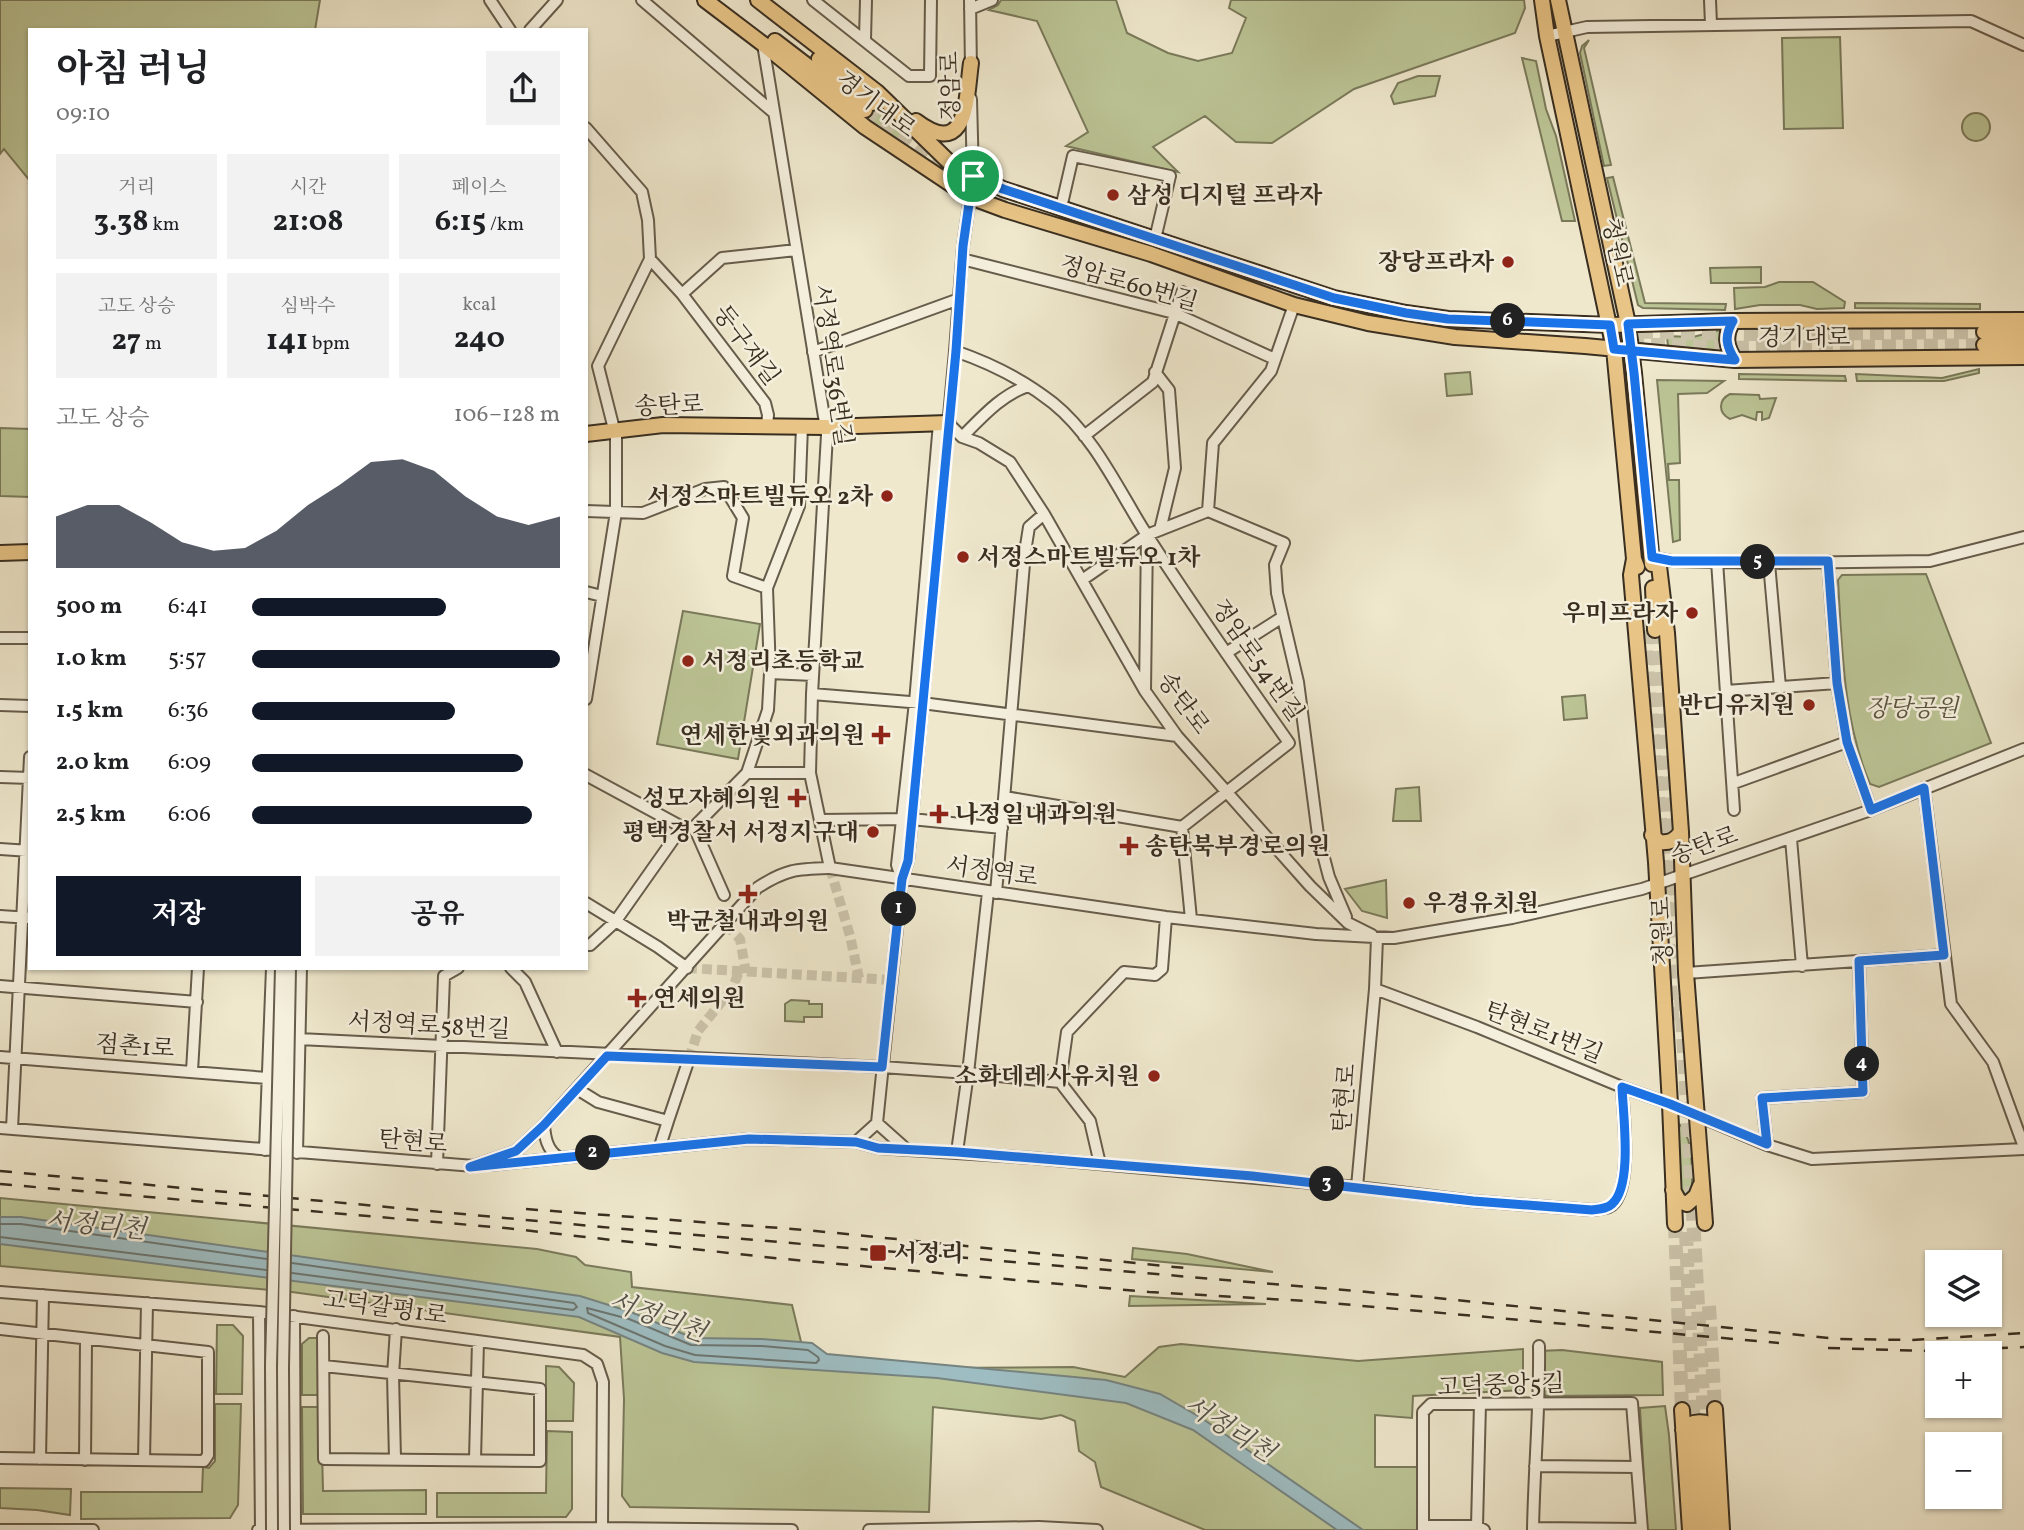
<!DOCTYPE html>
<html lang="ko">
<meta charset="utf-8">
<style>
:root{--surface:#fff;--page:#f2f2f2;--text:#202124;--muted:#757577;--accent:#111827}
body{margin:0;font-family:Vollkorn,"Noto Serif KR",serif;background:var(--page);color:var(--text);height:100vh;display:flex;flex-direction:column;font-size:26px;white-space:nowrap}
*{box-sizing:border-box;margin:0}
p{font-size:23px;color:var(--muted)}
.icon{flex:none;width:38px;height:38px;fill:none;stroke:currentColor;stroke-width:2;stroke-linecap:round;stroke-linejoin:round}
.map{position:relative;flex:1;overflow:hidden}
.details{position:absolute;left:28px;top:28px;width:560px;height:942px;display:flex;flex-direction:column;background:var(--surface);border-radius:0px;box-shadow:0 2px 5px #0004}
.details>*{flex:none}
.controls{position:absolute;left:1925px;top:1250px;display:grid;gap:14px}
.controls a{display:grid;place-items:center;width:77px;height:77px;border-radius:0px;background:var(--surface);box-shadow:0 2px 5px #0004;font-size:35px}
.pin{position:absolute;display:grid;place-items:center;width:60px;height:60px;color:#fff;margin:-30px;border:4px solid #fff;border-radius:50%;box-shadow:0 2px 7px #0007}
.km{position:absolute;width:35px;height:35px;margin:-18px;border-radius:50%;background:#222;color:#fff;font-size:19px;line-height:35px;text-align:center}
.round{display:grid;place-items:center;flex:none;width:74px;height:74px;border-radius:0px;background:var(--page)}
.overview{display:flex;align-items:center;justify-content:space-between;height:119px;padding:0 28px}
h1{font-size:38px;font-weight:700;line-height:52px}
.metrics{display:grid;grid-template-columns:repeat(3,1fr);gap:10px;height:119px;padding:7px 28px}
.metrics div{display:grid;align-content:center;border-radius:0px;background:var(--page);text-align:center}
.metrics b{font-size:30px;font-weight:700}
.metrics small{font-size:19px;font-weight:400}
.metrics p{font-size:19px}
.chart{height:196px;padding:14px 28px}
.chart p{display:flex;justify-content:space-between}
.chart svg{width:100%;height:126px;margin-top:7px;fill:var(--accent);opacity:.7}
.action{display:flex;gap:14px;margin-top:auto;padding:14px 28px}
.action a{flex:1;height:80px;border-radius:0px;background:var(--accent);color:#fff;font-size:28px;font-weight:700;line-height:80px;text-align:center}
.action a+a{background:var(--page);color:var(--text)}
ul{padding:0 28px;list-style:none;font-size:23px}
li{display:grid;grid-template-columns:112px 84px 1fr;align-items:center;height:52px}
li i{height:18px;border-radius:9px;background:var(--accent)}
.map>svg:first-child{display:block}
.green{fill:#bcc596;stroke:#7a7a5b;stroke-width:2}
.water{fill:#9ebdc2;stroke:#768481;stroke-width:2}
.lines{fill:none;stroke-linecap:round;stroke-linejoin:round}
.shore{stroke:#6c7671;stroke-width:2}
.minor-tunnel{stroke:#cbc3aa;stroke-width:10;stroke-dasharray:10 5;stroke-linecap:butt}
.major-tunnel{stroke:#cbc3aa;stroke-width:14;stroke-dasharray:14 7;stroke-linecap:butt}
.minor-casing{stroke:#665c4b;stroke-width:14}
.major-casing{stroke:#392e20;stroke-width:18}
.minor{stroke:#f5f0de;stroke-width:10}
.major{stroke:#e8c486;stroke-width:14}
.rail{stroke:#392e20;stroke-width:2.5;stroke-dasharray:12 12;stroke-linecap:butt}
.minor-bridge-casing{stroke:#665c4b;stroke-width:14;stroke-linecap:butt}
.minor-bridge{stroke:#f5f0de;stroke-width:10}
.route-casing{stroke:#fff;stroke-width:14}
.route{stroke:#1a73e8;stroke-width:9}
.poi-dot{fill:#8f2418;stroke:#f5f0de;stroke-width:2.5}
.labels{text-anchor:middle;stroke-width:5;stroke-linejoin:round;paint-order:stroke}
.street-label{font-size:24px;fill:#392e20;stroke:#f5f0de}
.poi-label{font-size:24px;font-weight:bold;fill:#392e20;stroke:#f5f0de;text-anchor:start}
.park-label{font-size:24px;font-style:italic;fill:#5a543e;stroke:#f5f0de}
.water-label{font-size:26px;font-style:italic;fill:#525248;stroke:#f5f0de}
</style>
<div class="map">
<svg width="2024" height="1530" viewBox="0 0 2024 1530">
<rect width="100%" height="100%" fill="#efe8cd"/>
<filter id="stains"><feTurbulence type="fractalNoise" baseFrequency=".00286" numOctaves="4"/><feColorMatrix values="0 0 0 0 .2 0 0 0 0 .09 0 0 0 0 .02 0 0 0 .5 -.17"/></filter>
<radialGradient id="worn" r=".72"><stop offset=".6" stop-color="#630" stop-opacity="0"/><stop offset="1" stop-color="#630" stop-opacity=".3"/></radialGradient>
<!-- green -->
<path class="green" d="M0 0H320L315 30H30V181L4 149 0 154Z
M1001 0H1116L1127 33 1168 53 1198 61 1232 53 1246 18 1229 8 1231 0H1524L1525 8 1515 33 1354 89 1272 143 1236 142 1205 116 1153 147 1178 172 1066 146 1088 132 1037 21 989 10 998 5Z
M1840 37 1843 128 1784 129 1782 38Z
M1589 40 1584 48 1611 165 1604 166 1580 53 1582 46Z
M1522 58 1536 61 1546 109 1556 136 1575 221H1562Z
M1418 76H1440L1435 96 1394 104 1391 96 1398 83Z
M875 98 912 134 911 140 907 144H903L858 119Z
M1962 127a14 14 0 1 1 28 0a14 14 0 1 1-28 0Z
M1613 177 1645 303 1726 304 1725 310 1643 308 1638 305 1607 178Z
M1761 267V283H1711L1710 268Z
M1779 282H1813L1845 302 1844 308 1817 309 1800 305H1760L1735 309 1734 288 1765 287Z
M1855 303 1980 304V309L1855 308Z
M1724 329 1727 355 1668 347 1667 336 1693 337Z
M1979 369V373L1944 381H1857L1856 374 1942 378Z
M1470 372 1472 394 1447 396 1445 374Z
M1739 374 1845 376 1846 381 1739 379Z
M1657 380 1724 381 1707 393 1678 394 1680 463 1668 464 1669 480H1679L1680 540 1673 542Z
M1730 394 1759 395 1760 399 1776 398 1769 418 1762 420V412H1757L1756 420 1742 415 1730 419C1718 413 1718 400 1730 394Z
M0 428 30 429V497L0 496Z
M1926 574 1991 743 1879 787 1870 784C1843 721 1842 647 1838 580L1842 575Z
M683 611 760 624 738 759 657 744Z
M1585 695 1587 718 1564 720 1562 697Z
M1419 787 1421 821H1393L1396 789Z
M1386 880 1387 918 1362 911 1345 889Z
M791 1000 809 1001V1004H822V1017H804V1022L785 1021V1004Z
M1677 1122C1694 1135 1692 1170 1692 1190L1687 1195 1681 1191Z
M0 1198 537 1249 576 1257 585 1265 631 1272 632 1287 792 1305 806 1362 934 1368 1073 1367 1125 1377 1159 1347 1181 1344 1358 1361 1523 1349V1390L1413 1396 1412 1418 1375 1415V1467H1422L1417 1530H1205L1101 1487 1095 1462 1079 1451 1075 1421 1061 1415 1041 1419 933 1407 929 1512 630 1507 622 1496 624 1399 620 1337 292 1292 0 1266Z
M1133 1248 1187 1254 1273 1272 1132 1259Z
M1130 1296 1266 1304 1129 1306Z
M217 1325H233L243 1336 242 1394H216Z
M309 1338H321L322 1395H302V1344Z
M1562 1350 1662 1362 1663 1395 1546 1396 1539 1388 1540 1351Z
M546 1366 559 1367 574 1383 573 1421H546Z
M215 1404H241L238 1505 230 1518 81 1519V1492H202L203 1467 209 1468 215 1461Z
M1665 1406 1669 1435 1676 1530H1647L1640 1408Z
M302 1407H321L323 1491 426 1490V1514H303Z
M547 1431 572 1432V1509L566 1517H437V1493H546Z
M0 1488 71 1489 70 1515 37 1510 0 1508Z"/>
<!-- water -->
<path class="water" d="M0 1217H21L580 1296 631 1312 693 1338 762 1339 812 1343 827 1354 1106 1380 1160 1394 1203 1419 1363 1530H1337L1193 1430 1126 1403 937 1378 694 1362 662 1353 579 1317 0 1244Z"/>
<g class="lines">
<!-- shore -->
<path class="shore" d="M0 1224H21L267 1259
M0 1237 266 1270
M292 1273 573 1310 577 1307 574 1303 292 1263
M587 1308 629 1319 691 1345 762 1346 808 1350 818 1357 819 1360 816 1363 695 1355 665 1346 588 1313Z"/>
<!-- minor-tunnel -->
<path class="minor-tunnel" d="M830 868 850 936 859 978
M726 925 740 939 746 973
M687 968 892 980
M689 1059 698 1031 732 989 739 972"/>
<!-- major-tunnel -->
<path class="major-tunnel" d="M865 110 961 184
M962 178 969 183 1008 197
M1229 271 1327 302
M1618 331 1748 334 1984 332
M1630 344 1748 348 1984 345
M1644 630 1661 835 1673 1027
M1655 630 1679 963
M1681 997 1705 1433
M1675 1224 1682 1410
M1686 1232 1694 1432
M1709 1306 1715 1409"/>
<!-- minor casing -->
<g class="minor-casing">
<path id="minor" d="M490 0 510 30
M642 0 773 112
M813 0 909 76H930L931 0
M970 0 971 69
M1710 0 1711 24
M970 9 992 0
M530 30 557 0
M1547 36 1587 27 1971 21 2024 45
M865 39 866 0
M763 44 827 435 812 694 810 773 830 868
M586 128 642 192 648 220 650 259 598 366 616 437V512L586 699
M1061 208 1073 156 1170 176 1155 239
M650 259 682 294 765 403 768 415 767 426
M962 259 1174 313 1275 359
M682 294 722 258 796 250
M955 351C990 363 1024 380 1053 403 1094 436 1118 489 1145 532 1191 604 1240 673 1289 743L1182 827
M813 352 959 299
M1155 372 1169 390 1175 468 1160 530
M948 423 962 437 979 443 1010 462 1044 514 1145 691 1177 736 1310 886 1348 923 1372 935
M1084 436 1153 382 1182 292
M962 437C982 417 1001 395 1028 386
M586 511 643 513 705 489 724 487 743 518 733 576 767 588
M1208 511 1284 543 1275 565 1277 593 1298 682 1318 835 1329 877 1346 917
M1147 535 1208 511 1213 443 1271 371 1294 305
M1652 557 1672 561 1769 563 1930 561 2024 537
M1717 561 1734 810
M1828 561 1837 683 1847 742 1871 810
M1769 563 1780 687
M1082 580 1147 535 1145 691
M586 592 602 596
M0 638H30
M1226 653 1281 618
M770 673 813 675
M1726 691 1837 683
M812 694 922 703 1177 736
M0 705 30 706
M747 773H810
M586 775 682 827
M0 777 30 778
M1734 783 1847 742
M1924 788 1951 1004 1993 1062 2024 1147
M1005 797 1182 827 1191 919
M820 820 911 819 1002 828
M694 827 724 895
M1791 839 1802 966
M0 849 30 851
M902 879 897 865 915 702 939 423
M996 893 1025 552 1029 527 1044 514
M586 903 658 947 687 968
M0 916 30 918
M586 945H590L615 922 682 827H694L747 773 768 710 770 673 767 588 799 506 802 426
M511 968 525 982 557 1052
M1686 973 1944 955
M0 986 197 1002
M1375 989 1477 1027 1622 1087 1670 1104 1767 1145 1812 1159 2024 1149
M299 1039 882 1067 968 1073 1060 1082
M0 1057 267 1078
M192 1071 198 968
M577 1089 598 1102 668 1121 689 1059
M877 1123 902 879 908 861 955 351 963 246 973 176 971 99
M877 1123 905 1148
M544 1125C545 1138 547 1149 558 1157
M0 1128 474 1166
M12 1129 30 757
M856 1142 877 1123
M1767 1145 1762 1098 1863 1092 1859 961
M660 1146 668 1121
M265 1150 272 968
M957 1152 968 1073 988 892
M297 1153 301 968
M437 1164 444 976 458 968
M1100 1164 1090 1121 1060 1082 1067 1032 1124 972 1155 975 1162 969 1166 917
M490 1165 749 1139 856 1142 878 1148 1032 1158 1357 1187 1375 989 1377 938
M470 1167 516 1151 544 1125 757 888C786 869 797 869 830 868L1166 917 1316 934 1394 938 1512 918 1642 889 1871 810 2024 749
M1357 1187 1473 1201 1592 1210C1597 1209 1604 1209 1609 1207 1634 1195 1623 1112 1622 1087
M0 1292 259 1312 583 1355 597 1364 603 1382 602 1530
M259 1312 261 1530
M294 1316 295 1530
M0 1329 208 1352V1455L204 1461 0 1458
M323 1336 324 1459 540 1461V1389L324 1366
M40 1459 43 1295
M395 1459 393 1375 396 1329
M475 1459 478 1341
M85 1460 86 1340
M144 1460 147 1303
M1535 1466 1637 1467
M1423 1526H1477L1484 1530
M1477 1526 1480 1403
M1533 1528 1641 1529
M0 1530H93
M258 1530 602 1528 792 1530
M869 1530 1039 1527 1097 1530
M1423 1530V1412L1431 1404 1632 1403 1642 1530
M1533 1530C1534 1469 1540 1408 1539 1346"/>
</g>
<!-- major casing -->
<g class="major-casing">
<path id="major" d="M705 0 763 44 865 127 970 197 1005 210 1151 254 1294 305 1368 323 1455 337 1585 346 1735 360 2024 357
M758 0 877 92 950 163 1003 189 1334 298 1406 313 1448 319 1610 325 1733 321 2024 320
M1542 0 1547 36 1614 349 1634 559 1637 567
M1558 0 1628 324 1634 373 1652 564
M775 41 865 110
M819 59 872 103
M916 121C968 160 966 99 971 63
M1733 321C1724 336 1726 346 1735 360
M1984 332H2024
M1984 345H2024
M586 434 663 425 825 427 948 423
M0 553 30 552
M1652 557 1659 566 1667 633 1681 832 1686 973 1705 1223
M1634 559 1631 575 1656 862 1670 1104 1675 1224
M1653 588 1655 630
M1652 835 1659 842C1669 843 1675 841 1681 832
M1673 1190 1679 1201 1687 1204 1696 1196 1700 1186
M1715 1409 1722 1530
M1682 1410 1690 1530
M1683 1430C1691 1420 1707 1420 1716 1428
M1694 1432 1700 1530
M1705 1433 1711 1530"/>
</g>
<!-- minor -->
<use href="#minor" class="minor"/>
<!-- major -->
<use href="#major" class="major"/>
<!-- rail -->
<path class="rail" d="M0 1171 602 1227 1426 1297 1838 1339 1912 1340 2024 1333
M0 1184 505 1228 774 1258 1149 1292 1307 1301 1779 1343
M526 1209 806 1230 1185 1268
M1828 1348 1929 1351 2024 1347"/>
<!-- minor-bridge casing -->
<g class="minor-bridge-casing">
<path id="minor-bridge" d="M272 1530 271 1365 281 968
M284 1530 283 1368 290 968"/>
</g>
<!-- minor-bridge -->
<use href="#minor-bridge" class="minor-bridge"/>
</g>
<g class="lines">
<!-- route casing -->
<g class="route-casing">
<path id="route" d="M973 176 963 246 956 351 908 861 902 879 882 1067 607 1056 544 1125 516 1151 470 1167 749 1139 856 1142 878 1148 957 1152 1252 1176 1473 1201 1592 1210C1599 1209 1607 1209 1612 1204 1633 1186 1623 1114 1622 1087L1670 1104 1767 1144 1762 1098 1863 1092 1859 961 1944 955 1924 788 1871 810 1847 742 1837 683 1828 561H1672L1652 557 1634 373 1628 324 1733 321C1724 336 1726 346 1735 360 1695 357 1655 353 1614 349L1610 325 1448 319 1406 313 1334 298 1003 189 973 176"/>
</g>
<!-- route -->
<use href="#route" class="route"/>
</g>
<!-- markers -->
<g class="poi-dot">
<circle cx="1113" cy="195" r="7"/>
<circle cx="1508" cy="262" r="7"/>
<circle cx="887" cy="496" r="7"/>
<circle cx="963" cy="557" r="7"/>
<circle cx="1692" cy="613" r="7"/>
<circle cx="688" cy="661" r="7"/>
<circle cx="1809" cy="705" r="7"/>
<path d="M877.5 724.5h7v7h7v7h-7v7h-7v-7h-7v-7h7z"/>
<path d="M793.5 787.5h7v7h7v7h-7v7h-7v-7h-7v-7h7z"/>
<path d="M935.5 803.5h7v7h7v7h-7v7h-7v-7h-7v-7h7z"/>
<circle cx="873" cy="832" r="7"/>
<path d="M1125.5 835.5h7v7h7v7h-7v7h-7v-7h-7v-7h7z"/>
<path d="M744.5 883.5h7v7h7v7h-7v7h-7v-7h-7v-7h7z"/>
<circle cx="1409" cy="903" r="7"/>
<path d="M633.5 987.5h7v7h7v7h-7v7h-7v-7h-7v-7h7z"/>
<circle cx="1154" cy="1076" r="7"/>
<rect x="869" y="1244" width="18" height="18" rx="3.5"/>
</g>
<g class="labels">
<!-- street labels -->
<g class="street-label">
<text transform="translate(950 86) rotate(-91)" y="8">정암로</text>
<text transform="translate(876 104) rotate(37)" y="8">경기대로</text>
<text transform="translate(1618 252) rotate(78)" y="8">청원로</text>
<text transform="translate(1129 283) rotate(16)" y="8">정암로60번길</text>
<text x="1804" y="345">경기대로</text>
<text transform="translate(747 345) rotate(53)" y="8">둥구재길</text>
<text transform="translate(833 365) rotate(82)" y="8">서정역로36번길</text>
<text transform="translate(669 405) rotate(-2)" y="8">송탄로</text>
<text transform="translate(1258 660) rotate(55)" y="8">정암로54번길</text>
<text transform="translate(1184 703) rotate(54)" y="8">송탄로</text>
<text transform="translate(1704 845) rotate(-19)" y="8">송탄로</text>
<text transform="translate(992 871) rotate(8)" y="8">서정역로</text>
<text transform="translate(1662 931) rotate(-92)" y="8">청원로</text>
<text transform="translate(429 1025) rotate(3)" y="8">서정역로58번길</text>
<text transform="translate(1544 1032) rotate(22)" y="8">탄현로1번길</text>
<text transform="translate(135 1046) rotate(4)" y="8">점촌1로</text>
<text transform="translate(1344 1098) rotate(-85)" y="8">탄현로</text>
<text transform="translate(413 1141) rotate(5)" y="8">탄현로</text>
<text transform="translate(385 1307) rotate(8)" y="8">고덕갈평1로</text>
<text transform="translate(1501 1385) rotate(-2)" y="8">고덕중앙5길</text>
</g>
<!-- poi labels -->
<g class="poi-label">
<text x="1127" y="203">삼성 디지털 프라자</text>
<text x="1494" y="270" text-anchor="end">장당프라자</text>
<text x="873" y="504" text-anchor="end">서정스마트빌듀오 2차</text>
<text x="977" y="565">서정스마트빌듀오 1차</text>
<text x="1678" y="621" text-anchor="end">우미프라자</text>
<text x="702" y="669">서정리초등학교</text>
<text x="1795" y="713" text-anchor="end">반디유치원</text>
<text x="865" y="743" text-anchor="end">연세한빛외과의원</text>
<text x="781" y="806" text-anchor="end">성모자혜의원</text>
<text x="955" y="822">나정일내과의원</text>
<text x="859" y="840" text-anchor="end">평택경찰서 서정지구대</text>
<text x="1145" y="854">송탄북부경로의원</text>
<text x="1423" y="911">우경유치원</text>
<text x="748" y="929" text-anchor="middle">박균철내과의원</text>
<text x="653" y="1006">연세의원</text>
<text x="1140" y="1084" text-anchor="end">소화데레사유치원</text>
<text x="894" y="1261">서정리</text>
</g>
<!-- park labels -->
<g class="park-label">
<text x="1912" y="716">장당공원</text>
</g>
<!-- water labels -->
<g class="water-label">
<text transform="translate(96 1224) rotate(6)" y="9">서정리천</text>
<text transform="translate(658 1316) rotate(20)" y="9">서정리천</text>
<text transform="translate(1230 1428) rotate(32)" y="9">서정리천</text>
</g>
</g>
<rect width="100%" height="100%" filter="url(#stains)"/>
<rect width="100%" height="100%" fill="url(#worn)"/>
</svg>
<div class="controls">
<a><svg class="icon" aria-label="layers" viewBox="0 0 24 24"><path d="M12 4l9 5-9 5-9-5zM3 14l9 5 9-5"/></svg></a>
<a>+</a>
<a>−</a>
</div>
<div class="pin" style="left:973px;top:176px;background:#1e9e55"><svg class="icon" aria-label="arrive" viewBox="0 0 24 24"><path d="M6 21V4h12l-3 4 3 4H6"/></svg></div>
<b class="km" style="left:899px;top:909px">1</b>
<b class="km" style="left:593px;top:1153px">2</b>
<b class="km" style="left:1327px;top:1184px">3</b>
<b class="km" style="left:1862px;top:1064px">4</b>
<b class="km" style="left:1758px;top:562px">5</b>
<b class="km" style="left:1508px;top:321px">6</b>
<section class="details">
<div class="overview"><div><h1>아침 러닝</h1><p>09:10</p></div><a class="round"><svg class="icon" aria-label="share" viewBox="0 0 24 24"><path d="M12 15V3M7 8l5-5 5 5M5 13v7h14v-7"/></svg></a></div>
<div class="metrics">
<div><p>거리</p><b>3.38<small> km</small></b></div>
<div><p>시간</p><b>21:08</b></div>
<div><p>페이스</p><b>6:15<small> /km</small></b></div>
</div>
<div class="metrics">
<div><p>고도 상승</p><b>27<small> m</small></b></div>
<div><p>심박수</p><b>141<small> bpm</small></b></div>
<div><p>kcal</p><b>240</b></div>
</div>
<div class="chart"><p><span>고도 상승</span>106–128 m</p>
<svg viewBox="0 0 160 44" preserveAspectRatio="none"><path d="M0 44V26L10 22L20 22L30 28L40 35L50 38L60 37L70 31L80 22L90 15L100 7L110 6L120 10L130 19L140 26L150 29L160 26V44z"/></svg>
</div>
<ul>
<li><b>500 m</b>6:41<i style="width:63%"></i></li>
<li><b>1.0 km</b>5:57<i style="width:100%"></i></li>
<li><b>1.5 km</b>6:36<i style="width:66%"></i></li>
<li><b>2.0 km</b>6:09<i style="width:88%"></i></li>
<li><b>2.5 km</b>6:06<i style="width:91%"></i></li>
</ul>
<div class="action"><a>저장</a><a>공유</a></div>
</section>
</div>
